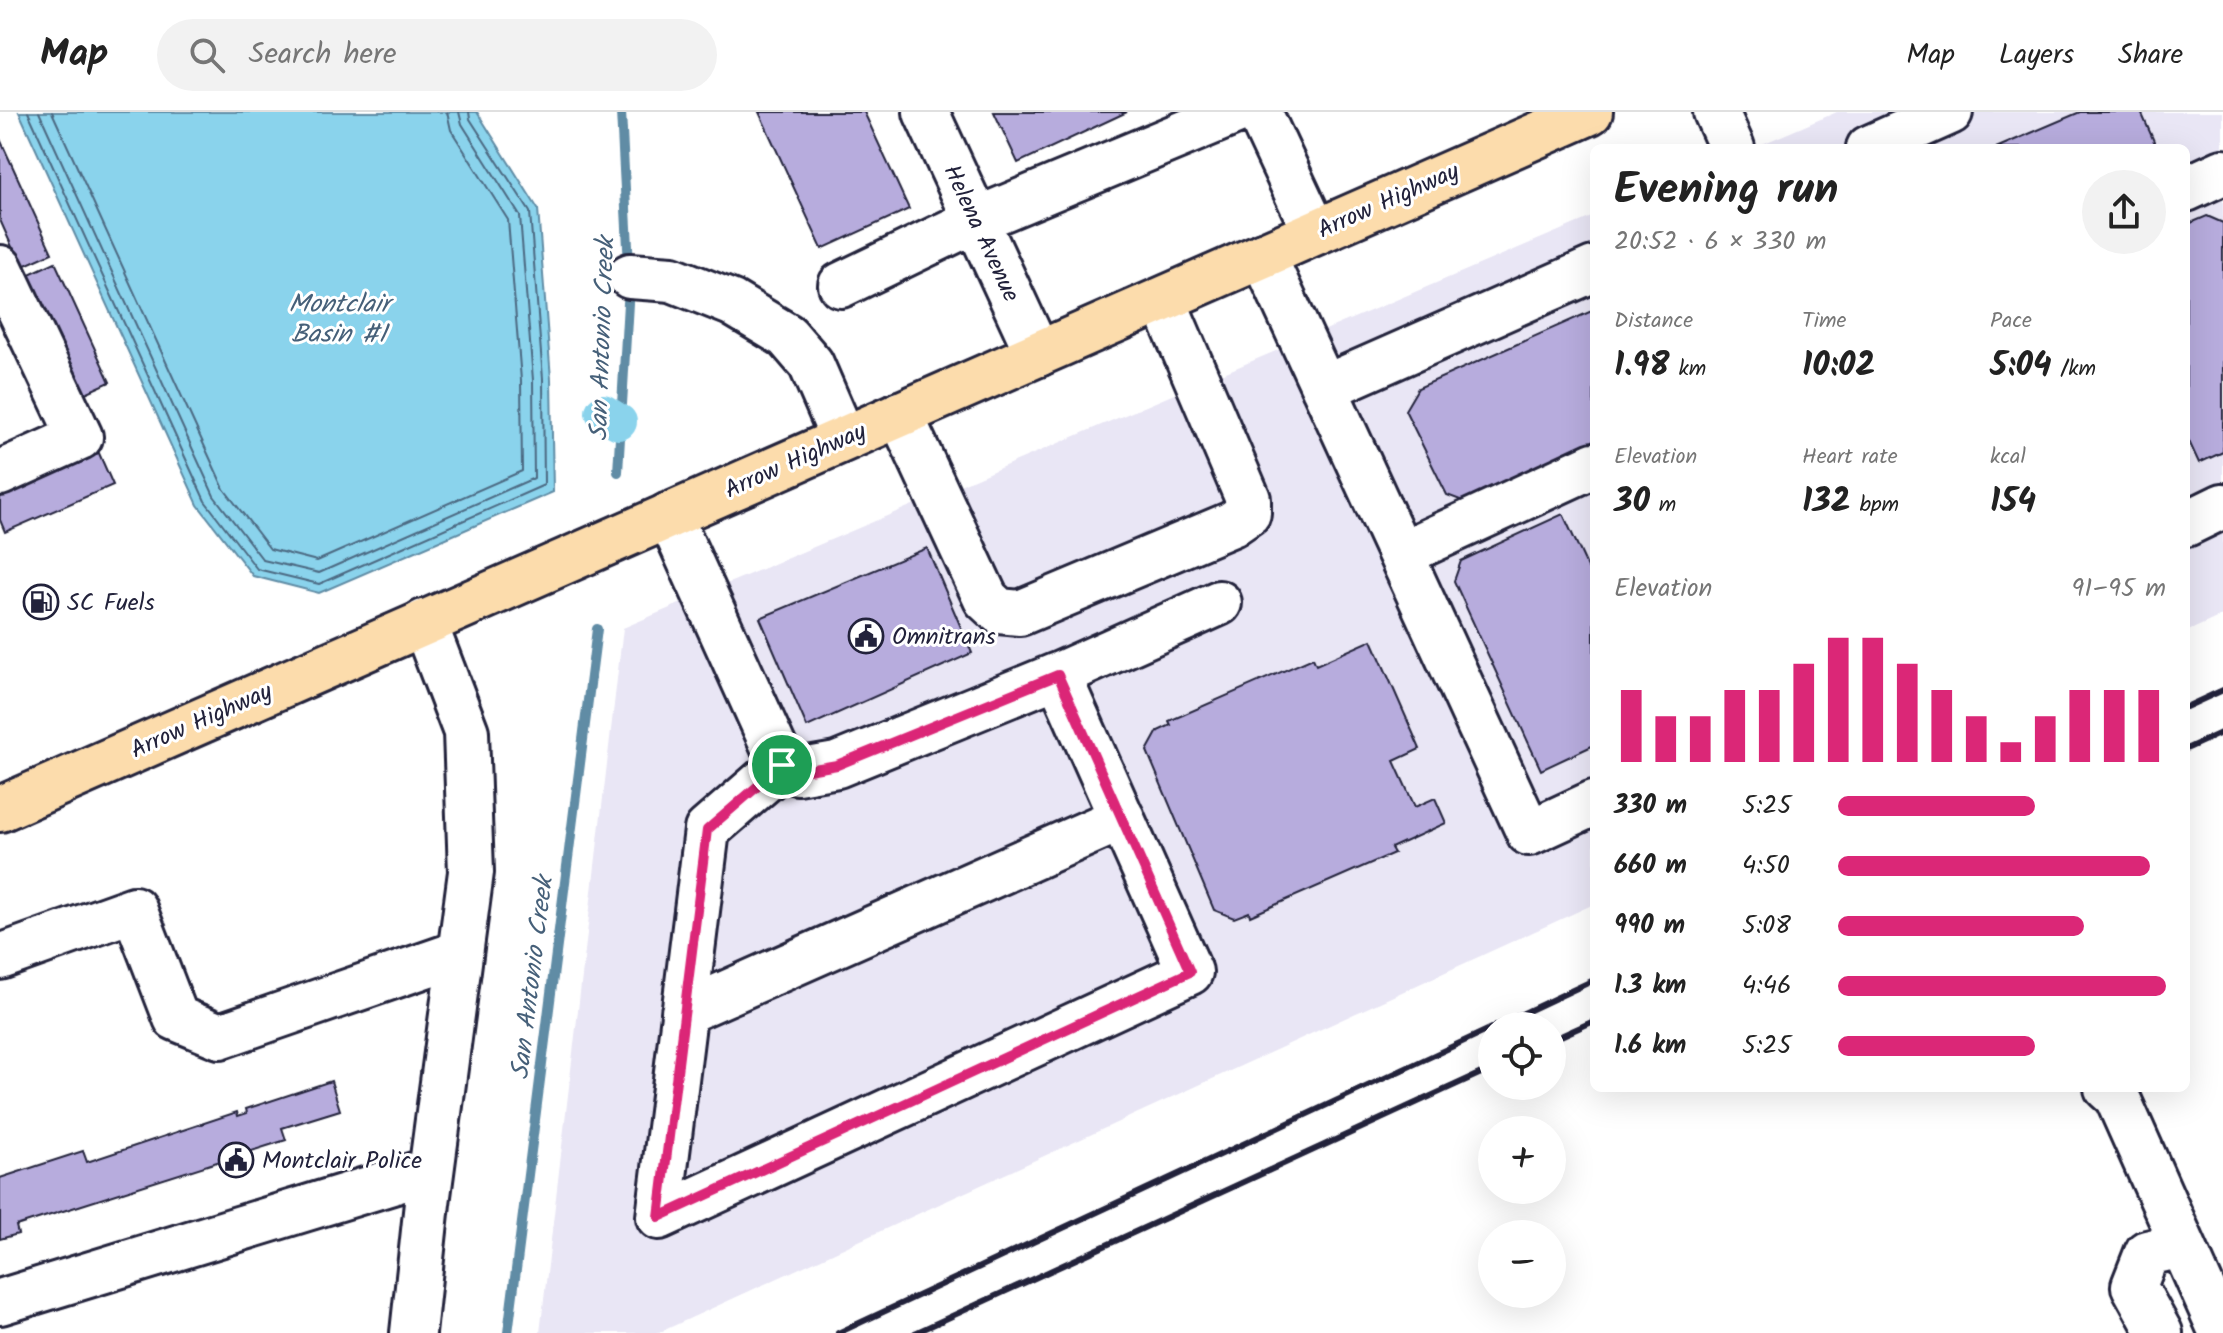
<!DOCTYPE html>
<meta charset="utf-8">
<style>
:root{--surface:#fff;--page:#f2f2f2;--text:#222;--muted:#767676;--line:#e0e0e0;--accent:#db2777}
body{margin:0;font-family:Kalam,sans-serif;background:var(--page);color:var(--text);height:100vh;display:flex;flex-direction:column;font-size:30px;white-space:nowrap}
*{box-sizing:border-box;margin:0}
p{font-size:26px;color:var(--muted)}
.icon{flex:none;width:44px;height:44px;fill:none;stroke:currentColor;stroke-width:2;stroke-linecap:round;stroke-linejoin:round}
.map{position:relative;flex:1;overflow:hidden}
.drawer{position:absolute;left:1590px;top:32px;width:600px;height:948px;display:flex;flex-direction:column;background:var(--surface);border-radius:12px;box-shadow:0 8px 32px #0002}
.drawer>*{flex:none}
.buttons{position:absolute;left:1478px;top:900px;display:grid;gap:16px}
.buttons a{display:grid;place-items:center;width:88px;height:88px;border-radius:50%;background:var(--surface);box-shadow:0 8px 32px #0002;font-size:40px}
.pin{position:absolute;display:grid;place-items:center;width:68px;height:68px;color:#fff;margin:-34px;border:4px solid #fff;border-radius:50%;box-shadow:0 2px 8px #0007}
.round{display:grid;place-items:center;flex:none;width:84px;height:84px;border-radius:42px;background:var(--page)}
.headline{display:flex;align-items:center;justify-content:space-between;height:136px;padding:0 24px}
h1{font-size:44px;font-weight:800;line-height:60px}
.metrics{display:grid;grid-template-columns:repeat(3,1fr);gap:12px;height:136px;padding:8px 24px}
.metrics div{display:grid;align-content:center}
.metrics b{font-size:34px;font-weight:800}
.metrics small{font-size:22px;font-weight:400}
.metrics p{font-size:22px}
.chart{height:224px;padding:16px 24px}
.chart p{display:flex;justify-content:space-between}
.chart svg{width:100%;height:144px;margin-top:8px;stroke:var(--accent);stroke-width:6}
ul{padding:0 24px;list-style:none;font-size:26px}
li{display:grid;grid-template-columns:128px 96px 1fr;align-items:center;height:60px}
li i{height:20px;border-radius:10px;background:var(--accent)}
header{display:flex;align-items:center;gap:48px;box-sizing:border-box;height:112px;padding:0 40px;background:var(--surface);border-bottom:2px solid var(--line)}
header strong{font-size:38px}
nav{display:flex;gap:44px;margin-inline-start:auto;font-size:28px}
.search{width:560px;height:72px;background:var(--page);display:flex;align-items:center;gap:20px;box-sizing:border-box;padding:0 28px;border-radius:44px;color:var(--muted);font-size:30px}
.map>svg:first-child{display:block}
.built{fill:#e9e6f5}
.water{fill:#8ad3ec;stroke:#608ca5;stroke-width:2}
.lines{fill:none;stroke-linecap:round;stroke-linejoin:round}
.shore{stroke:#4c6982;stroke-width:2}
.stream{stroke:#608ca5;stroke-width:10}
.canal{stroke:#8ad3ec;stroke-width:36}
.building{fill:#b7acdd;stroke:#22223b;stroke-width:2}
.minor-casing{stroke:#22223b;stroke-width:50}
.major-casing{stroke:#22223b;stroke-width:50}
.minor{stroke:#fff;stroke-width:44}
.major{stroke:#fcdcac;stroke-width:44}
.rail{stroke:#22223b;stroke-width:6}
.route-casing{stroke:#fff;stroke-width:16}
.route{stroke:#db2777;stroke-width:10}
.labels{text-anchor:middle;stroke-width:6;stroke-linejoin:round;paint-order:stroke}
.street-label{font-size:24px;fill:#22223b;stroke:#fff}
.poi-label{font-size:24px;fill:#22223b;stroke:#fff;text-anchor:start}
.water-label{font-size:26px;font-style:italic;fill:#466079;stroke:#fff}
</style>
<header>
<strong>Map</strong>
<div class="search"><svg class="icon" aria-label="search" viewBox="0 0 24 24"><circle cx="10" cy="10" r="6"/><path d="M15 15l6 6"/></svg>Search here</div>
<nav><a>Map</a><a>Layers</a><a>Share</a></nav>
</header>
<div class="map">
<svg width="2223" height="1221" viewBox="0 0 2223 1221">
<rect width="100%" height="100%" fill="#fff"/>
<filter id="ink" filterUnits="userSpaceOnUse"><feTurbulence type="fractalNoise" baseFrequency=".0125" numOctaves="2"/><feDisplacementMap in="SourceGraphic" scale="16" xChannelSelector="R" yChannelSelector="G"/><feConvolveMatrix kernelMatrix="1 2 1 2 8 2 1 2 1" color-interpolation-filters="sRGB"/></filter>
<g filter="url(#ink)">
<!-- built -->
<path class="built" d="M1837 0H2223V503L2186 520V36H1753Z
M1594 104V792L658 1221H540L623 516Z"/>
<!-- water -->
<path class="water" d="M19 0H477L538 97 551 267 553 380 319 481 253 464 198 393Z"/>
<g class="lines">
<!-- shore -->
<path class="shore" d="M28 0 205 389 257 457 319 472 544 373 543 267 530 100 470 7 469 0
M39 0 214 384 263 448 319 461 534 366 533 268 520 104 462 12 459 0
M52 0 224 377 270 437 317 449 522 359 521 268 508 108 451 18 447 0"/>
<!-- stream -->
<path class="stream" d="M621 0 629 154
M618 360 629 174
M508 1221 597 517"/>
<!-- canal -->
<path class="canal" d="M603 300 619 310"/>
</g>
<!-- building -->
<path class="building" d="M759 0H864L909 97 822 137Z
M994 0H1127L1018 51Z
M2080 0H2141L2157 36H1996Z
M0 27 52 141 21 155 0 108Z
M2207 104 2223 111V340L2199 351 2186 323V113Z
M55 150 110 270 79 284 25 164Z
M1594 198V333L1468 391 1447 383 1405 298 1418 276Z
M98 339 113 373 5 420 0 408V381Z
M1563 402 1594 469V633L1541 658 1454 469 1461 449Z
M927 436 972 541 807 615 760 506Z
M1372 528 1420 637 1394 649 1415 695 1435 686 1446 711 1391 736 1394 741 1250 804 1249 800 1234 806 1214 798 1147 639 1158 619 1171 613 1169 609 1313 546 1316 553Z
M331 969 340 998 282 1016 286 1028 16 1114 18 1122 0 1127V1066L83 1039 87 1050 237 1000 238 1004 247 1001 246 997Z"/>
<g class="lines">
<!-- minor casing -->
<g class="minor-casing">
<path id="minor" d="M926 0 1038 242
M1259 0 1315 120
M1716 0 1732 36
M1869 36 1950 0
M2186 77 2223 60
M1263 143 1529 721 1594 691
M0 156 80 325 0 361
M630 164 672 167 732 191 787 224 811 252 843 326
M841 173 976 108 1236 0
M1324 276 1594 157
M900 302 986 487 999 499 1020 501 1232 412 1248 401V387L1163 188
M669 403 782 653 797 660 837 653 1058 563 1219 491
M2186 412 2223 394
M1401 442 1594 353
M782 653 707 718 659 1105 1190 860 1058 563
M0 845 134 797 176 906 220 924 460 841
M684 900 1122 706
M2107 976 2117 985 2222 1221
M0 1190 431 1058
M413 1221 427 1091 471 760 466 620 424 510
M2160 1221 2134 1174 2147 1141 2182 1133"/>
</g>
<!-- major casing -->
<g class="major-casing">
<path id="major" d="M0 697 1590 0"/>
</g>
<!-- minor -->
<use href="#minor" class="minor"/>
<!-- major -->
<use href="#major" class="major"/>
<!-- rail -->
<path class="rail" d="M2186 595 2223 578
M2186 637 2223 620
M1496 914 1594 868
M1552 928 1594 909
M838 1221 1492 916
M915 1221 1492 956"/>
</g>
</g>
<g class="lines" filter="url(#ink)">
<!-- route casing -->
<g class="route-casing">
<path id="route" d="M1058 563 1190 860 659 1105 707 718 782 653 797 660 837 653Z"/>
</g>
<!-- route -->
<use href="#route" class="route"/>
</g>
<!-- icons -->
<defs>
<g id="fuel-ring" transform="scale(1.8)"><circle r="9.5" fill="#fff" stroke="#22223b" stroke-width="1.5"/><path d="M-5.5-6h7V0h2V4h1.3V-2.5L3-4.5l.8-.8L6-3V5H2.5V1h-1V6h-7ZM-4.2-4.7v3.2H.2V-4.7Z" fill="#22223b"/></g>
<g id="civic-ring" transform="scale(1.8)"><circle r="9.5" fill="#fff" stroke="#22223b" stroke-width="1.5"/><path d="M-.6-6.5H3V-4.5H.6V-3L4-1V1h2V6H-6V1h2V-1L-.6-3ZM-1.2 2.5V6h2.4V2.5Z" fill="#22223b"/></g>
</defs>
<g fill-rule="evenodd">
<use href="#fuel-ring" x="41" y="490"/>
<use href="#civic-ring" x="866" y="524"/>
<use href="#civic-ring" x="236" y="1048"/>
</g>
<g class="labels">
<!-- street labels -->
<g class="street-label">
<text transform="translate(1388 88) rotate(-24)" y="8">Arrow Highway</text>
<text transform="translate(982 121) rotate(65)" y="8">Helena Avenue</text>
<text transform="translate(795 348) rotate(-24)" y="8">Arrow Highway</text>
<text transform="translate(201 608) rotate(-24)" y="8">Arrow Highway</text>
</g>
<!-- poi labels -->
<g class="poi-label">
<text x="67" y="498">SC Fuels</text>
<text x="892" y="532">Omnitrans</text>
<text x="262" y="1056">Montclair Police</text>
</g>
<!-- water labels -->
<g class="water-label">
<text x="339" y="200">Montclair<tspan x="339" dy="30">Basin #1</tspan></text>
<text transform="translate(601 227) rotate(-88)" y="9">San Antonio Creek</text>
<text transform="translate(531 866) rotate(-83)" y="9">San Antonio Creek</text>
</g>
</g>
</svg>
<div class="buttons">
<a><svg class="icon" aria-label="locate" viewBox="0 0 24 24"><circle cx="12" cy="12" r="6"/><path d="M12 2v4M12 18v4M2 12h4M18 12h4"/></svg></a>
<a>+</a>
<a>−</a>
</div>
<div class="pin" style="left:782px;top:653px;background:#1e9e55"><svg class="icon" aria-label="arrive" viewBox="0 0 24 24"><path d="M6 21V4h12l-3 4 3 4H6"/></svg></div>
<section class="drawer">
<div class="headline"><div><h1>Evening run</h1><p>20:52 · 6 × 330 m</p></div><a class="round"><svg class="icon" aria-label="share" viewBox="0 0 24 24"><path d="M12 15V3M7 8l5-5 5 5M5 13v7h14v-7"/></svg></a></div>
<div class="metrics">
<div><p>Distance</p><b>1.98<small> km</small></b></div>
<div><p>Time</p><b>10:02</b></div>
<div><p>Pace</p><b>5:04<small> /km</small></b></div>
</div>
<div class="metrics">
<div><p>Elevation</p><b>30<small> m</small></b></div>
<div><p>Heart rate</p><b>132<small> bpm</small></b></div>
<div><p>kcal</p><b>154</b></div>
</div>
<div class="chart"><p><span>Elevation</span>91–95 m</p>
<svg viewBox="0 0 160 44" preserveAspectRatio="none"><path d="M5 44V22M15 44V30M25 44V30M35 44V22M45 44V22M55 44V14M65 44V6M75 44V6M85 44V14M95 44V22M105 44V30M115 44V38M125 44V30M135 44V22M145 44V22M155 44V22"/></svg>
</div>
<ul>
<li><b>330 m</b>5:25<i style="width:60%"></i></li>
<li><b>660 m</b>4:50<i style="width:95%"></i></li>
<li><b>990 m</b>5:08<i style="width:75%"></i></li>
<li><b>1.3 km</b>4:46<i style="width:100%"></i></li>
<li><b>1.6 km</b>5:25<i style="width:60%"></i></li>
</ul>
</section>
</div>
